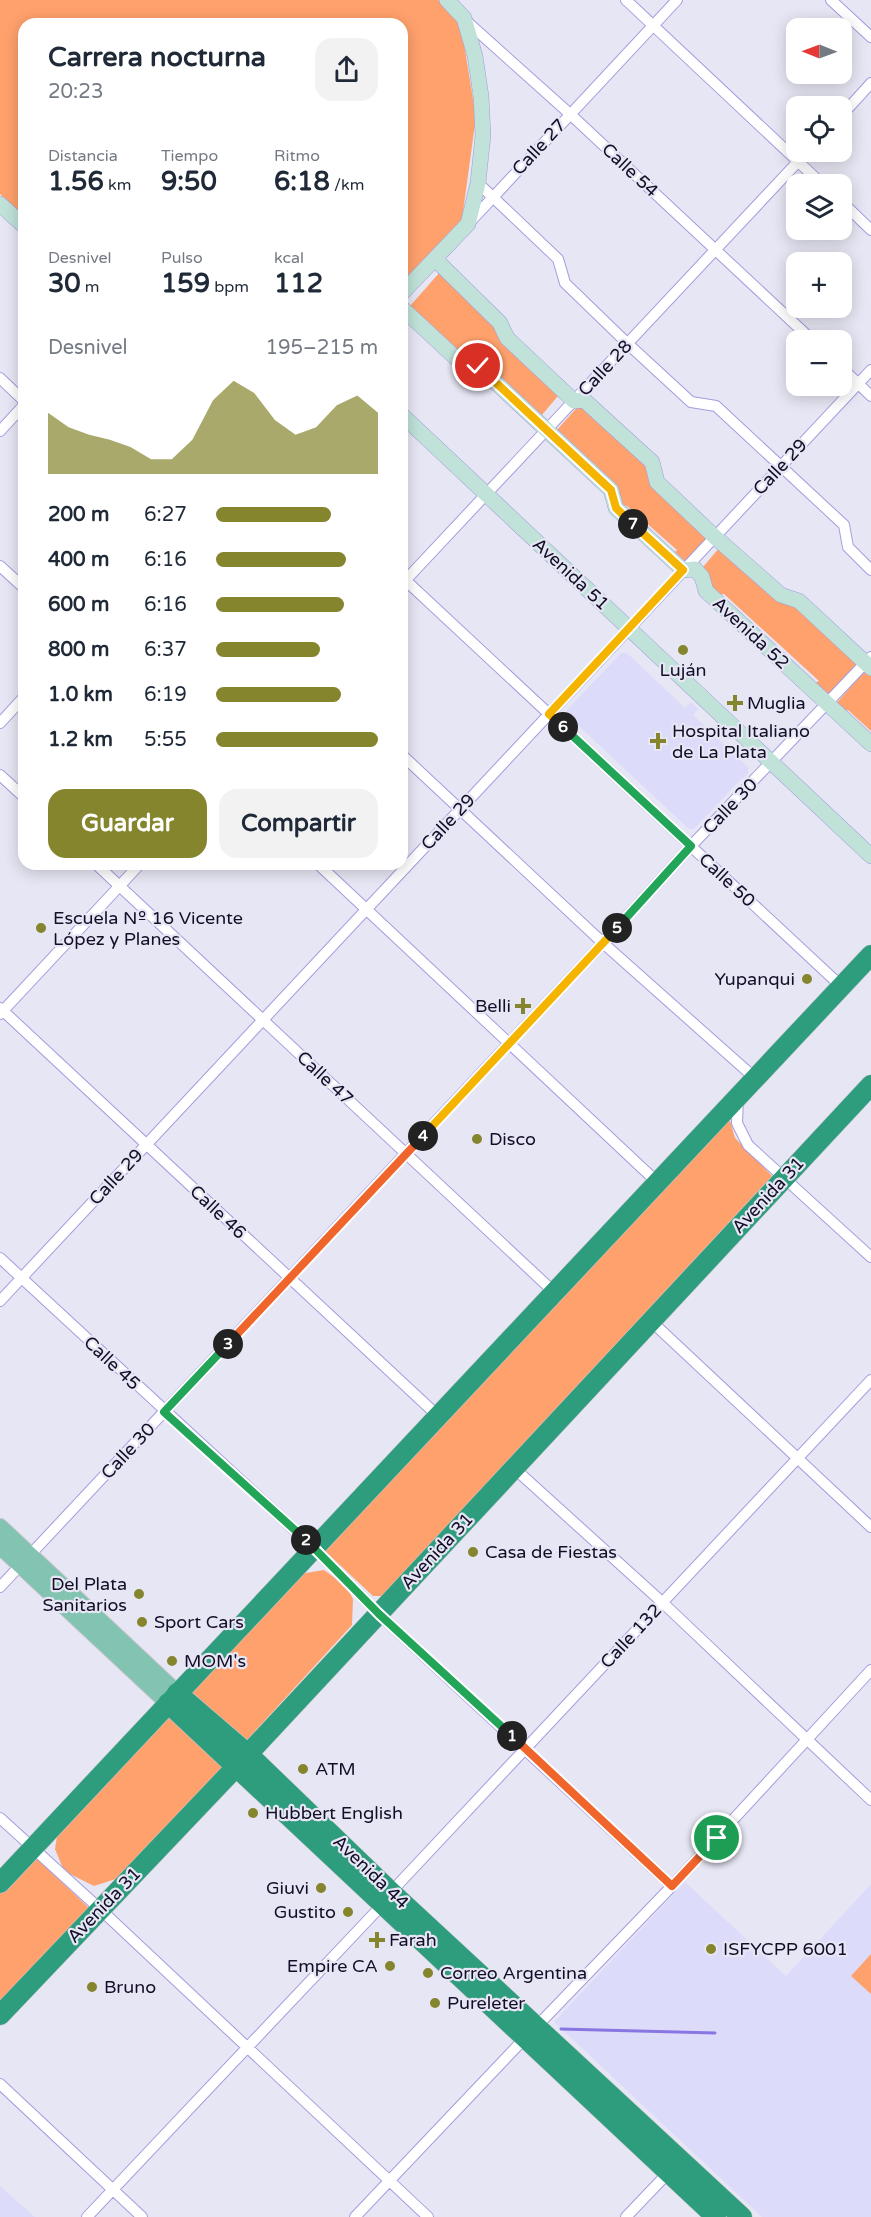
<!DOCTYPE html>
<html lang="es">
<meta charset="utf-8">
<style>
:root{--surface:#fff;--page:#f2f2f3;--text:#1f2937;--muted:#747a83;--accent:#85852e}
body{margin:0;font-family:"Varela Round",sans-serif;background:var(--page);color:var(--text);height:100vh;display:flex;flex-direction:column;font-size:22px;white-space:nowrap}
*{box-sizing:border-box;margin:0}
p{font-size:20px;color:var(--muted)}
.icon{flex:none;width:33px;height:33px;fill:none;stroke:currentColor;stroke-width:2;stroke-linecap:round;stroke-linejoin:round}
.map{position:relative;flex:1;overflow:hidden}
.panel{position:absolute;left:18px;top:18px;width:390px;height:852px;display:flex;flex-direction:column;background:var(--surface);border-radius:18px;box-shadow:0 3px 15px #0003}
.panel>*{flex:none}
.needle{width:39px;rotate:271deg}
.tools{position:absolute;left:786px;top:18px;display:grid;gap:12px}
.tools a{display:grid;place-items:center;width:66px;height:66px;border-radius:12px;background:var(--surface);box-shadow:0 3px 15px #0003;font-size:30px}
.pin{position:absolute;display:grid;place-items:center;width:51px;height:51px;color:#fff;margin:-26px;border:3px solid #fff;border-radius:50%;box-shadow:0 2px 6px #0007}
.km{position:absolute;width:30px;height:30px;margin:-15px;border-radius:50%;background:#222;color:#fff;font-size:16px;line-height:30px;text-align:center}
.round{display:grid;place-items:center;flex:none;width:63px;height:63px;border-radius:18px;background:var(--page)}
.overview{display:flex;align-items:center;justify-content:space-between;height:102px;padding:0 30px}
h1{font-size:27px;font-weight:700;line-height:45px}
.stats{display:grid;grid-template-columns:repeat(3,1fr);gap:9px;height:102px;padding:6px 30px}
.stats div{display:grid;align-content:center}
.stats b{font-size:26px;font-weight:700}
.stats small{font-size:16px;font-weight:400}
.stats p{font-size:16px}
.chart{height:168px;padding:12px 30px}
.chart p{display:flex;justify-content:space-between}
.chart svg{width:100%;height:108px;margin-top:6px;fill:var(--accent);opacity:.7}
.primary-button{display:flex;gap:12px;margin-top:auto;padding:12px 30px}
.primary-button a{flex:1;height:69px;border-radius:18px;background:var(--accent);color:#fff;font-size:24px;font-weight:700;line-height:69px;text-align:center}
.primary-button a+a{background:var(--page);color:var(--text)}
ul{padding:0 30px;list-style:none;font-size:20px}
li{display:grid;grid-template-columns:96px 72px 1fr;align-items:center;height:45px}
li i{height:15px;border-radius:8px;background:var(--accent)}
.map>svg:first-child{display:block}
.built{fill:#dddbfa}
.green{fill:#ffa16c}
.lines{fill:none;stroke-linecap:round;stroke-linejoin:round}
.stream{stroke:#8976e3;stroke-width:3}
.street-casing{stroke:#a49bdf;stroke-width:12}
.secondary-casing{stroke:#a49bdf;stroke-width:16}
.primary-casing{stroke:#c6c5cb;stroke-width:18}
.highway-casing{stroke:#c6c5cb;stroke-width:21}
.street{stroke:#fff;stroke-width:10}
.secondary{stroke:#c0e2d8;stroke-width:15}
.primary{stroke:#82c4b1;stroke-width:16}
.highway{stroke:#2e9d7d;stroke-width:20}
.split-1-casing{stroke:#fff;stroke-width:12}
.split-2-casing{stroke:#fff;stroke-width:12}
.split-3-casing{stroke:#fff;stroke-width:12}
.split-4-casing{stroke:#fff;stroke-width:12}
.split-5-casing{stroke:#fff;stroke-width:12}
.split-6-casing{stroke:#fff;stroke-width:12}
.split-7-casing{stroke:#fff;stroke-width:12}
.split-8-casing{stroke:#fff;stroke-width:12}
.split-1{stroke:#f0652b;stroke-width:8}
.split-2{stroke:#22a559;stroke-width:8}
.split-3{stroke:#22a559;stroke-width:8}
.split-4{stroke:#f0652b;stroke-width:8}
.split-5{stroke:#f5b400;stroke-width:8}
.split-6{stroke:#22a559;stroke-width:8}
.split-7{stroke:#f5b400;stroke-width:8}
.split-8{stroke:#f5b400;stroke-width:8}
.poi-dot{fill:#85852e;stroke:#e7e6f4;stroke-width:2}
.labels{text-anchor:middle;stroke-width:4.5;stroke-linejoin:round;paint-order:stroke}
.street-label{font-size:18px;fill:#120e27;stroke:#e7e6f4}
.poi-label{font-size:18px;fill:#120e27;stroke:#e7e6f4;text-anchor:start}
</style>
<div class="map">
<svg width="871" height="2217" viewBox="0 0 871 2217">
<rect width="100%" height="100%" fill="#e7e6f4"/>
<!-- built -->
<path class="built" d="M621 653H627L685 708 691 702 698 709 693 715 748 767V773L743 779 742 778 694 829H689L567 715V710Z
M685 1882 786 1976 871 1884V2217H762L554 2022Z
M0 2186 35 2217H0Z"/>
<!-- green -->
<path class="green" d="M0 0H438L460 20 476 117 462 219 402 284V24H24V217L0 194Z
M440 272 495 321 558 396 541 416 479 358 461 354 410 306Z
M581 403 650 470 709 538 686 565 673 554 677 550 627 506 622 505 556 431Z
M720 547 798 606 858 662 828 697 812 684 819 681 724 594 718 595C711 586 709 577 703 567Z
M866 669 871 674V731L848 710 842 711 835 705Z
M728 1113 735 1138 772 1176 382 1596H373L326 1552V1544Z
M324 1570 346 1586 353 1599 352 1625 247 1740 239 1741 191 1696V1688L294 1575Z
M163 1717H174L221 1761V1769L119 1878 94 1886 64 1871 55 1849 58 1829Z
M32 1854 89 1908 0 2003V1889Z
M871 1954V1994L851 1976Z"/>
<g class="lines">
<!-- stream -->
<path class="stream" d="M561 2029 715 2033"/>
<!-- street casing -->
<g class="street-casing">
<path id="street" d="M626 0 822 184
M831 0 871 37
M464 19 570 114 812 340
M842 115 871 83
M478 183 558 259 565 283 628 344 691 402 716 406 844 525 848 547 871 570
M842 202 871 230
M470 222 677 0
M842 368 871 396
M0 378 24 401
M0 431 24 405
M0 566 24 588
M402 577 842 987
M402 584 807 152
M0 723 24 697
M402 755 603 943 756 1079
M0 775 24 797
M96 864 554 1292
M318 864 657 1182
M0 1008 438 1416
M0 1014 140 864
M738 1097 737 1123 748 1145 871 1257
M0 1258 314 1548 379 1614 672 1886
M0 1301 871 370
M651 1321 871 1527
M514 1468 663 1603 871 1800
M0 1587 603 943 691 846 871 657
M0 1818 100 1909 428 2217
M391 1892 871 1380
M537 2026 672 1886 871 1670
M0 2084 142 2217
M87 2217 383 1904
M355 2217 524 2039
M626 2217 668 2173"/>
</g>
<!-- secondary casing -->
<g class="secondary-casing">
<path id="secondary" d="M0 204 24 226
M435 259 500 323 507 338 574 401 584 400 652 462 657 482 715 537 781 595 799 601 871 668
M402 293 468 224 478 183 483 135 481 96 475 56 464 18 447 0
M402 308 459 361 478 366 611 490 616 508 683 570 695 569 702 577 706 591 871 744
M402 415 871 856"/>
</g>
<!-- primary casing -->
<g class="primary-casing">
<path id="primary" d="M0 1527 177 1693
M0 1546 168 1703"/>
</g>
<!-- highway casing -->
<g class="highway-casing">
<path id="highway" d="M177 1693 248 1754 391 1892 742 2217
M168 1703 716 2217
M0 1883 871 955
M0 2015 236 1767 871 1085"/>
</g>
<!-- street -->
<use href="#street" class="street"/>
<!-- secondary -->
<use href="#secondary" class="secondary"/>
<!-- primary -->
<use href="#primary" class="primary"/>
<!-- highway -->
<use href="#highway" class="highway"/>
</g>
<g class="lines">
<!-- split-1 casing -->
<g class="split-1-casing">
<path id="split-1" d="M512 1736 672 1886 717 1838"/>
</g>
<!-- split-2 casing -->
<g class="split-2-casing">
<path id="split-2" d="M306 1540 379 1614 512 1736"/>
</g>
<!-- split-3 casing -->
<g class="split-3-casing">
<path id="split-3" d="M228 1344 164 1412 306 1540"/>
</g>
<!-- split-4 casing -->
<g class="split-4-casing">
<path id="split-4" d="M228 1344 423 1136"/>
</g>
<!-- split-5 casing -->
<g class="split-5-casing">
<path id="split-5" d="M423 1136 617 928"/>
</g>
<!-- split-6 casing -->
<g class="split-6-casing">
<path id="split-6" d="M563 727 691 846 617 928"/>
</g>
<!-- split-7 casing -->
<g class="split-7-casing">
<path id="split-7" d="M563 727 549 714 683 570 633 524"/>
</g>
<!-- split-8 casing -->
<g class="split-8-casing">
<path id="split-8" d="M478 366 611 490 616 508 633 524"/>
</g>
<!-- split-1 -->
<use href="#split-1" class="split-1"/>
<!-- split-2 -->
<use href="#split-2" class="split-2"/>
<!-- split-3 -->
<use href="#split-3" class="split-3"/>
<!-- split-4 -->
<use href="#split-4" class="split-4"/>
<!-- split-5 -->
<use href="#split-5" class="split-5"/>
<!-- split-6 -->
<use href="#split-6" class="split-6"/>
<!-- split-7 -->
<use href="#split-7" class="split-7"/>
<!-- split-8 -->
<use href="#split-8" class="split-8"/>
</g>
<!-- markers -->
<g class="poi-dot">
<circle cx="683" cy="650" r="6"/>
<path d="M732 694h6v6h6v6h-6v6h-6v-6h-6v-6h6z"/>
<path d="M655 732h6v6h6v6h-6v6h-6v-6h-6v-6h6z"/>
<circle cx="41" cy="928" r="6"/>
<circle cx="807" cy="979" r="6"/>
<path d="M520 997h6v6h6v6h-6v6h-6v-6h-6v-6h6z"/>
<circle cx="477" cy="1139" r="6"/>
<circle cx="473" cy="1552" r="6"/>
<circle cx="139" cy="1594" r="6"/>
<circle cx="142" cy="1622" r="6"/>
<circle cx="172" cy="1661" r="6"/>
<circle cx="303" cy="1769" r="6"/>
<circle cx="253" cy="1813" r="6"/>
<circle cx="321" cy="1888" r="6"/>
<circle cx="348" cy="1912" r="6"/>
<path d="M374 1931h6v6h6v6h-6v6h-6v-6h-6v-6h6z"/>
<circle cx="711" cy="1949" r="6"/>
<circle cx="390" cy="1966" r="6"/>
<circle cx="428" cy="1973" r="6"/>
<circle cx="92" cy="1987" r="6"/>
<circle cx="435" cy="2003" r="6"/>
</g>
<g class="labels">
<!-- street labels -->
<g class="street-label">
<text transform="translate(539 147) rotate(-47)" y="6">Calle 27</text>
<text transform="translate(630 170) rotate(43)" y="6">Calle 54</text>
<text transform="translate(605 368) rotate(-47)" y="6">Calle 28</text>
<text transform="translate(780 467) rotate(-47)" y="6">Calle 29</text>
<text transform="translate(571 574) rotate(43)" y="6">Avenida 51</text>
<text transform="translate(751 633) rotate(43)" y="6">Avenida 52</text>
<text transform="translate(730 806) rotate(-46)" y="6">Calle 30</text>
<text transform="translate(448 822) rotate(-47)" y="6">Calle 29</text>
<text transform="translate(727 880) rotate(43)" y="6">Calle 50</text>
<text transform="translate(325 1078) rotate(43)" y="6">Calle 47</text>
<text transform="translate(116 1177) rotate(-47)" y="6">Calle 29</text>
<text transform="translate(768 1195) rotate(-47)" y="6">Avenida 31</text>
<text transform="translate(218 1212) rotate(43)" y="6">Calle 46</text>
<text transform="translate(112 1363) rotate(43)" y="6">Calle 45</text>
<text transform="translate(128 1451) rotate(-47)" y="6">Calle 30</text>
<text transform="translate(437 1551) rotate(-47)" y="6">Avenida 31</text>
<text transform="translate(631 1636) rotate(-47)" y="6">Calle 132</text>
<text transform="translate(371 1872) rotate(44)" y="6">Avenida 44</text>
<text transform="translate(104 1905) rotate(-46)" y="6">Avenida 31</text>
</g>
<!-- poi labels -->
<g class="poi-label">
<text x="683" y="676" text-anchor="middle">Luján</text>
<text x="747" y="709">Muglia</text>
<text x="672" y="737">Hospital Italiano<tspan x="672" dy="21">de La Plata</tspan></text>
<text x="53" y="924">Escuela Nº 16 Vicente<tspan x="53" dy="21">López y Planes</tspan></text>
<text x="795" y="985" text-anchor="end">Yupanqui</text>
<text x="511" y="1012" text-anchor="end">Belli</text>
<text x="489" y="1145">Disco</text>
<text x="485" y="1558">Casa de Fiestas</text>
<text x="127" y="1590" text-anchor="end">Del Plata<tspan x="127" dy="21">Sanitarios</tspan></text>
<text x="154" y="1628">Sport Cars</text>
<text x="184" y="1667">MOM's</text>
<text x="315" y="1775">ATM</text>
<text x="265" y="1819">Hubbert English</text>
<text x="309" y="1894" text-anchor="end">Giuvi</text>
<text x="336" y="1918" text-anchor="end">Gustito</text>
<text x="389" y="1946">Farah</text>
<text x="723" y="1955">ISFYCPP 6001</text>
<text x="378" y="1972" text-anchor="end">Empire CA</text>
<text x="440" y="1979">Correo Argentina</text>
<text x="104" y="1993">Bruno</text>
<text x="447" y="2009">Pureleter</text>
</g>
</g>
</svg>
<div class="tools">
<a><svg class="needle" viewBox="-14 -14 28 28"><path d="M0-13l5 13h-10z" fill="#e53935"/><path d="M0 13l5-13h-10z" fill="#747a83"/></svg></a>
<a><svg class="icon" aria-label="locate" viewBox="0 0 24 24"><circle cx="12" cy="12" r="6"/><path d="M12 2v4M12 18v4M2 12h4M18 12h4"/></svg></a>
<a><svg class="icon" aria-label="layers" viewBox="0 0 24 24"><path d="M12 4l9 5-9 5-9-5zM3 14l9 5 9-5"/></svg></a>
<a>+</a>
<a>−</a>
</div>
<div class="pin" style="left:717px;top:1838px;background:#1e9e55"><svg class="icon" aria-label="arrive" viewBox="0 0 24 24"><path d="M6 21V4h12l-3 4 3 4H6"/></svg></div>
<div class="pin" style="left:478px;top:366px;background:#d93025"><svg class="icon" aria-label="check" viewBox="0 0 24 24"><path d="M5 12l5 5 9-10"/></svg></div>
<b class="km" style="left:512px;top:1736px">1</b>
<b class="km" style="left:306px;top:1540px">2</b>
<b class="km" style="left:228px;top:1344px">3</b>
<b class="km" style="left:423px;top:1136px">4</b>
<b class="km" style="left:617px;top:928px">5</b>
<b class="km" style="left:563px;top:727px">6</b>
<b class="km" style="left:633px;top:524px">7</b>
<section class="panel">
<div class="overview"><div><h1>Carrera nocturna</h1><p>20:23</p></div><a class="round"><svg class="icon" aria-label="share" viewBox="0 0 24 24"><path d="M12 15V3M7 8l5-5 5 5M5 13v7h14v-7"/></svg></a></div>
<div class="stats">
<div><p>Distancia</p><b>1.56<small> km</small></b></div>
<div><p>Tiempo</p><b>9:50</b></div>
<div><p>Ritmo</p><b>6:18<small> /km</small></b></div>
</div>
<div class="stats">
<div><p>Desnivel</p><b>30<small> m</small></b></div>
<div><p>Pulso</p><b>159<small> bpm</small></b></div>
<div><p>kcal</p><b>112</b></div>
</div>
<div class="chart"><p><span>Desnivel</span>195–215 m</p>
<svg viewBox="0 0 160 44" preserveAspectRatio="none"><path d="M0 44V19L10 25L20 28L30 30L40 33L50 38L60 38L70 30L80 14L90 6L100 11L110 22L120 28L130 25L140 16L150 12L160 19V44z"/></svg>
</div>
<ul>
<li><b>200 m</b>6:27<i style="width:71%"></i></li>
<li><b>400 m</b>6:16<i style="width:80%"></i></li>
<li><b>600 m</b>6:16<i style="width:79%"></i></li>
<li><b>800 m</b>6:37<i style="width:64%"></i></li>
<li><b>1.0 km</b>6:19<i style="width:77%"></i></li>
<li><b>1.2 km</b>5:55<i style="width:100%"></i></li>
</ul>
<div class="primary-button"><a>Guardar</a><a>Compartir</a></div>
</section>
</div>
